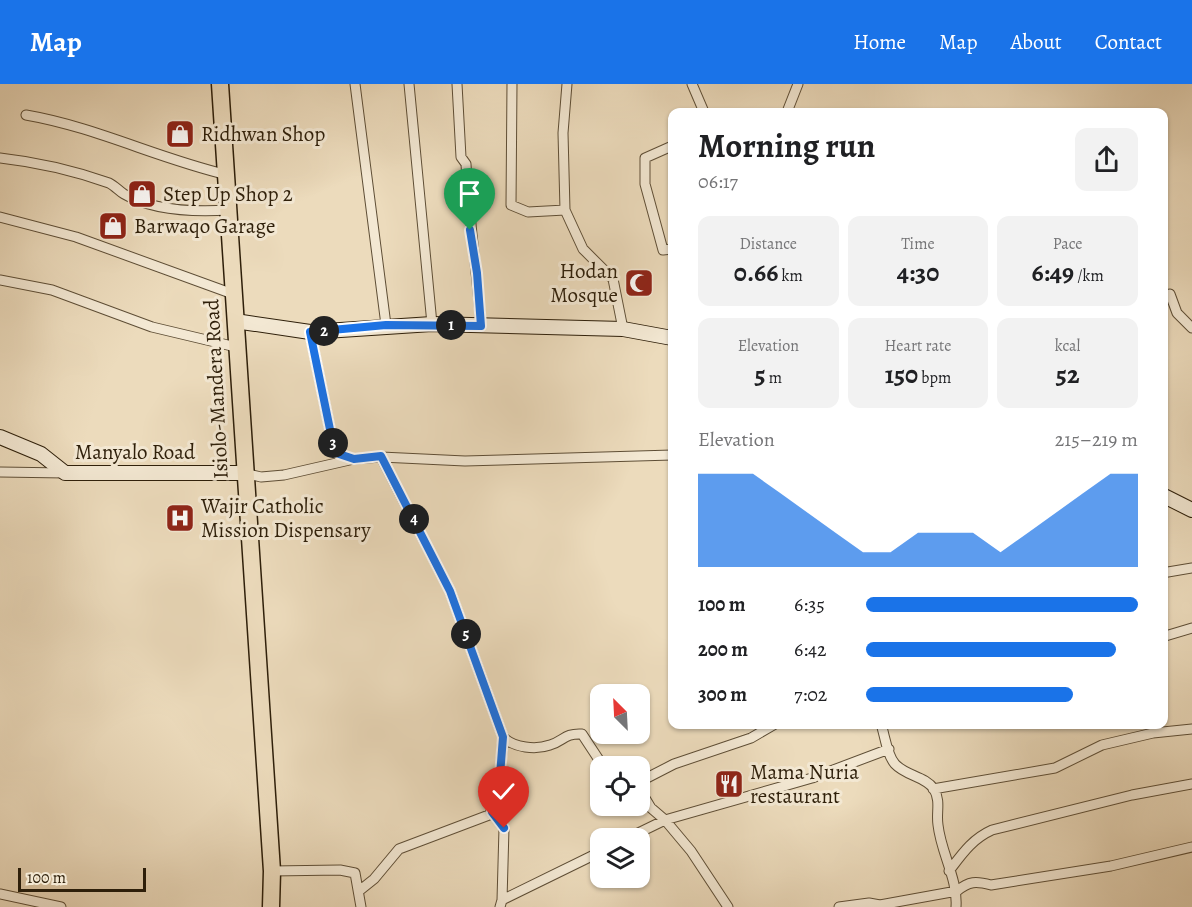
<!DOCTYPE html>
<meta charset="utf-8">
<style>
:root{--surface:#fff;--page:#f2f2f2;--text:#202124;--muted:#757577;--accent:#1a73e8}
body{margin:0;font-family:Alegreya,serif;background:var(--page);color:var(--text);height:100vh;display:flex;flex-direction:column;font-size:22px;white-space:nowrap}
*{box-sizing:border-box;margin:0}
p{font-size:20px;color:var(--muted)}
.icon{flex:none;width:33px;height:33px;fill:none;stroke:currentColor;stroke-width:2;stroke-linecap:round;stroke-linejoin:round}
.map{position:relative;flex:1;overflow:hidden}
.panel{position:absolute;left:668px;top:24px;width:500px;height:621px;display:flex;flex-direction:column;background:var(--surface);border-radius:12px;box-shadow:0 2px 4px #0004}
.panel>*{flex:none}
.needle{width:39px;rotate:336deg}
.buttons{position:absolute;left:590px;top:600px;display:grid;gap:12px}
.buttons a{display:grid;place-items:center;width:60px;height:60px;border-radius:12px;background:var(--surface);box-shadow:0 2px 4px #0004;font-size:30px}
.scale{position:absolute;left:18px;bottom:15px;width:128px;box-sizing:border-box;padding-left:6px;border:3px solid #2e1f0a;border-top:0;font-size:16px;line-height:21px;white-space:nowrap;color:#2e1f0a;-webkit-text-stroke:4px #f3e8d3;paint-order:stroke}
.pin{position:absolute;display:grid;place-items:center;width:51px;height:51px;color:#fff;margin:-62px -26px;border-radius:50% 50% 50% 0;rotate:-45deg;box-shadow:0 0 6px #0007}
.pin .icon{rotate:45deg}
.km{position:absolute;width:30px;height:30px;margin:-15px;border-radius:50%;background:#222;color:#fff;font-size:16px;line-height:30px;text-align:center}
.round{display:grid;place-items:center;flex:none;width:63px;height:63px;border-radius:12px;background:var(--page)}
.headline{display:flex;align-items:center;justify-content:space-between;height:102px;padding:0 30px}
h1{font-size:33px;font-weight:700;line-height:45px}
.figures{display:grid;grid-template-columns:repeat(3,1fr);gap:9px;height:102px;padding:6px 30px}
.figures div{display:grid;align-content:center;border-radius:12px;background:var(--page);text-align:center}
.figures b{font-size:26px;font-weight:700}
.figures small{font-size:16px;font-weight:400}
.figures p{font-size:16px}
.chart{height:168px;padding:12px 30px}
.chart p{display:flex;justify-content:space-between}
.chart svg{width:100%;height:108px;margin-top:6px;fill:var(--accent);opacity:.7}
ul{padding:0 30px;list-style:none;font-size:20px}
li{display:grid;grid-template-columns:96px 72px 1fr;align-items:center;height:45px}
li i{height:15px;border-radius:8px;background:var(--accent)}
header{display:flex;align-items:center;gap:36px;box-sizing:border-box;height:84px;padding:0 30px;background:var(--accent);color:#fff}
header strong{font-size:28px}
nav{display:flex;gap:33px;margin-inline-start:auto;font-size:21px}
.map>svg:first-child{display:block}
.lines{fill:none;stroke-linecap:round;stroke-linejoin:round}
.street-casing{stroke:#5e4e36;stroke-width:11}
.secondary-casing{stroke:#2e1f0a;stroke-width:16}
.highway-casing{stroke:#2e1f0a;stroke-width:19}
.street{stroke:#f3e8d3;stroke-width:9}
.secondary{stroke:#f3e8d3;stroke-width:14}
.highway{stroke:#ecdbbc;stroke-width:16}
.route-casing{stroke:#fff;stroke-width:12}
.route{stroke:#1a73e8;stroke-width:8}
.labels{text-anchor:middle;stroke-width:6;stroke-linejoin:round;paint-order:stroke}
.poi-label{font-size:21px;fill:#2e1f0a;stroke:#f3e8d3;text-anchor:start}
.street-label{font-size:21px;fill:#2e1f0a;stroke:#f3e8d3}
</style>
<header>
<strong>Map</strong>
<nav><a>Home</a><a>Map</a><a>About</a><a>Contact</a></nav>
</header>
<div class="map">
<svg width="1192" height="823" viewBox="0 0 1192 823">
<rect width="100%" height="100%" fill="#ecdbbc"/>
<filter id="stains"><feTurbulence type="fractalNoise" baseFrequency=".00333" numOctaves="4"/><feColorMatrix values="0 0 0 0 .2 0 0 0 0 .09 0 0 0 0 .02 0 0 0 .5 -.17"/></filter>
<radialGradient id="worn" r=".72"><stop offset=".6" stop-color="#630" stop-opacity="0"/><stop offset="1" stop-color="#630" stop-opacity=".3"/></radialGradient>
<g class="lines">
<!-- street casing -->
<g class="street-casing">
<path id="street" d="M355 0 386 241
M409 0 432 240
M457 0 461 73 466 80C469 134 477 188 481 242
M512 0 511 121 528 128 565 126
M567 0 563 49 565 126 583 165 613 195 623 245
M692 0 704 28
M787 28 798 0
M26 31C96 43 159 75 228 91
M672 62 645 74V100L663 166 672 165
M0 74C36 78 75 87 109 99 115 102 119 107 124 110 153 127 197 128 229 126
M0 133 76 153 233 210
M0 196 52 206 152 243 236 263
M1170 210 1177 229 1192 244
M310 248 333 360 339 370 353 375
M381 373 450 507 503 653C514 664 536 666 550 661 564 657 564 649 582 650L603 682
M0 388 65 389
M243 389 261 393 284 391 354 375 381 373 465 377 672 371
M1162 489 1192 484
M1162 553 1192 544
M881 640C885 652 887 671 895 680 906 692 925 692 934 705 941 718 936 728 938 741 941 769 958 795 956 823
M639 698 674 680 751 654 775 640
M639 704 651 724 665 736 812 694 889 665
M933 705 1055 684 1102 661 1153 649 1192 645
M492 728 504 744 502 816
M628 754 665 736 691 767 728 823
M272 787 340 786 355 789 361 823
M949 787C962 770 972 755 992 746L1132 711 1192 700
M359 807 374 795 399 765 489 731 498 717 503 653
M0 810 61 823
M500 823 502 816 600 768
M839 823 869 819 880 821 957 807C969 797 976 797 991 801L1111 782 1192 763"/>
</g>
<!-- secondary casing -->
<g class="secondary-casing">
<path id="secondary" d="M235 237 310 248 432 240 623 245 672 254
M0 353 41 370 65 389H243
M1162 411 1192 426"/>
</g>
<!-- highway casing -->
<g class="highway-casing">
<path id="highway" d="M220 0C236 262 253 524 272 787L271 823"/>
</g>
<!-- street -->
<use href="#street" class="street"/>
<!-- secondary -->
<use href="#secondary" class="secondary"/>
<!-- highway -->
<use href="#highway" class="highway"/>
</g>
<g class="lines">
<!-- route casing -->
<g class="route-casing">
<path id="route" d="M470 146 477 189 481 242 386 241 310 248 333 360 339 370 354 375 381 372 450 507 503 653 498 717 492 728 504 744"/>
</g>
<!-- route -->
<use href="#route" class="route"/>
</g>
<!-- icons -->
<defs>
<g id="shop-square" transform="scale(1.5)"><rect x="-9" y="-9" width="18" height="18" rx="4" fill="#8f2418" stroke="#f3e8d3"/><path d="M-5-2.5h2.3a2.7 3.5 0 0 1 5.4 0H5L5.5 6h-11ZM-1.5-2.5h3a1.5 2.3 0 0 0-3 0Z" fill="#fff"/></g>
<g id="mosque-square" transform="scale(1.5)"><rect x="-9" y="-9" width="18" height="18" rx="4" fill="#8f2418" stroke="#f3e8d3"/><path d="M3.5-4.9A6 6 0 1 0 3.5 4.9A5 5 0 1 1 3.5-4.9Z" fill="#fff"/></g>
<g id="hospital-square" transform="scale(1.5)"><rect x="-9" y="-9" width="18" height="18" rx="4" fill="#8f2418" stroke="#f3e8d3"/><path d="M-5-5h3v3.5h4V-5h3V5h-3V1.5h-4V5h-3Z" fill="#fff"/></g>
<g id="restaurant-square" transform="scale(1.5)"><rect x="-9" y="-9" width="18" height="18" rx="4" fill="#8f2418" stroke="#f3e8d3"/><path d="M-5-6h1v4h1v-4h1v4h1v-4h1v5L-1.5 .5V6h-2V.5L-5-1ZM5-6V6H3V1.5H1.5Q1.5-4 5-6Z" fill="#fff"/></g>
</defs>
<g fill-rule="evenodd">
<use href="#shop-square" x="180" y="50"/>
<use href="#shop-square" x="142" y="110"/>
<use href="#shop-square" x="113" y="142"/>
<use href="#mosque-square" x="639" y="199"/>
<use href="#hospital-square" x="180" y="434"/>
<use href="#restaurant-square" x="729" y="700"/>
</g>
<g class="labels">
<!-- poi labels -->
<g class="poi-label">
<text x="201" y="57">Ridhwan Shop</text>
<text x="163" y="117">Step Up Shop 2</text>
<text x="134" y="149">Barwaqo Garage</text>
<text x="618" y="194" text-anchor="end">Hodan<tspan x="618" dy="24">Mosque</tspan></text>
<text x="201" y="429">Wajir Catholic<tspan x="201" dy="24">Mission Dispensary</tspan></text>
<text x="750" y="695">Mama Nuria<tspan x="750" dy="24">restaurant</tspan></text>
</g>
<!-- street labels -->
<g class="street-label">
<text transform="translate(216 305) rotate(-93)" y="7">Isiolo-Mandera Road</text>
<text x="135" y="375">Manyalo Road</text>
</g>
</g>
<rect width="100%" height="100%" filter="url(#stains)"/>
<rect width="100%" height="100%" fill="url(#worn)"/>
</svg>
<div class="buttons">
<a><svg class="needle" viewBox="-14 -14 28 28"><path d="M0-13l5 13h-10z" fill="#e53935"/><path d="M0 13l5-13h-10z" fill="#757577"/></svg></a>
<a><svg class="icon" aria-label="locate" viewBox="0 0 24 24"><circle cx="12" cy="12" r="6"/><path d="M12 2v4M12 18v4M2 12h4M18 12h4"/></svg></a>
<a><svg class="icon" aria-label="layers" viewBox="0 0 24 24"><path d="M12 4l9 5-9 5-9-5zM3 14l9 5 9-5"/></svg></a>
</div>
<div class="scale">100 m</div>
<div class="pin" style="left:470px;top:146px;background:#1e9e55"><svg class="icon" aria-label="arrive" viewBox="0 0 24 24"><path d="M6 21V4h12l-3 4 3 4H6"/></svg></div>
<div class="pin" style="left:504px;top:744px;background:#d93025"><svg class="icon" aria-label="check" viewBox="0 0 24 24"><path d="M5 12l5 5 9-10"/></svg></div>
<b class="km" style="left:451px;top:241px">1</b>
<b class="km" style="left:324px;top:247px">2</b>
<b class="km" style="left:333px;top:359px">3</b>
<b class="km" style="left:414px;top:435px">4</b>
<b class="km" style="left:466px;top:550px">5</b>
<section class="panel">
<div class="headline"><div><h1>Morning run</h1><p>06:17</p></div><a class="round"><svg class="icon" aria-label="share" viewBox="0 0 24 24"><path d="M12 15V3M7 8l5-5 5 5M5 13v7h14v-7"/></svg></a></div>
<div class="figures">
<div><p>Distance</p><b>0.66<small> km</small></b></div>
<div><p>Time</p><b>4:30</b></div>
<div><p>Pace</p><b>6:49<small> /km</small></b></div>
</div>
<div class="figures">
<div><p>Elevation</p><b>5<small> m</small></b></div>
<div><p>Heart rate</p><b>150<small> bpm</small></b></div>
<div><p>kcal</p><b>52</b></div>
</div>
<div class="chart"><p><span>Elevation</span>215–219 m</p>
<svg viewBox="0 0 160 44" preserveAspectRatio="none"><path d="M0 44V6L10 6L20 6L30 14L40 22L50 30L60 38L70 38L80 30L90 30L100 30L110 38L120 30L130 22L140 14L150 6L160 6V44z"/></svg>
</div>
<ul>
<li><b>100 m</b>6:35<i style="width:100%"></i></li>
<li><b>200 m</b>6:42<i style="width:92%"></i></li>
<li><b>300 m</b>7:02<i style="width:76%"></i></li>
</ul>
</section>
</div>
